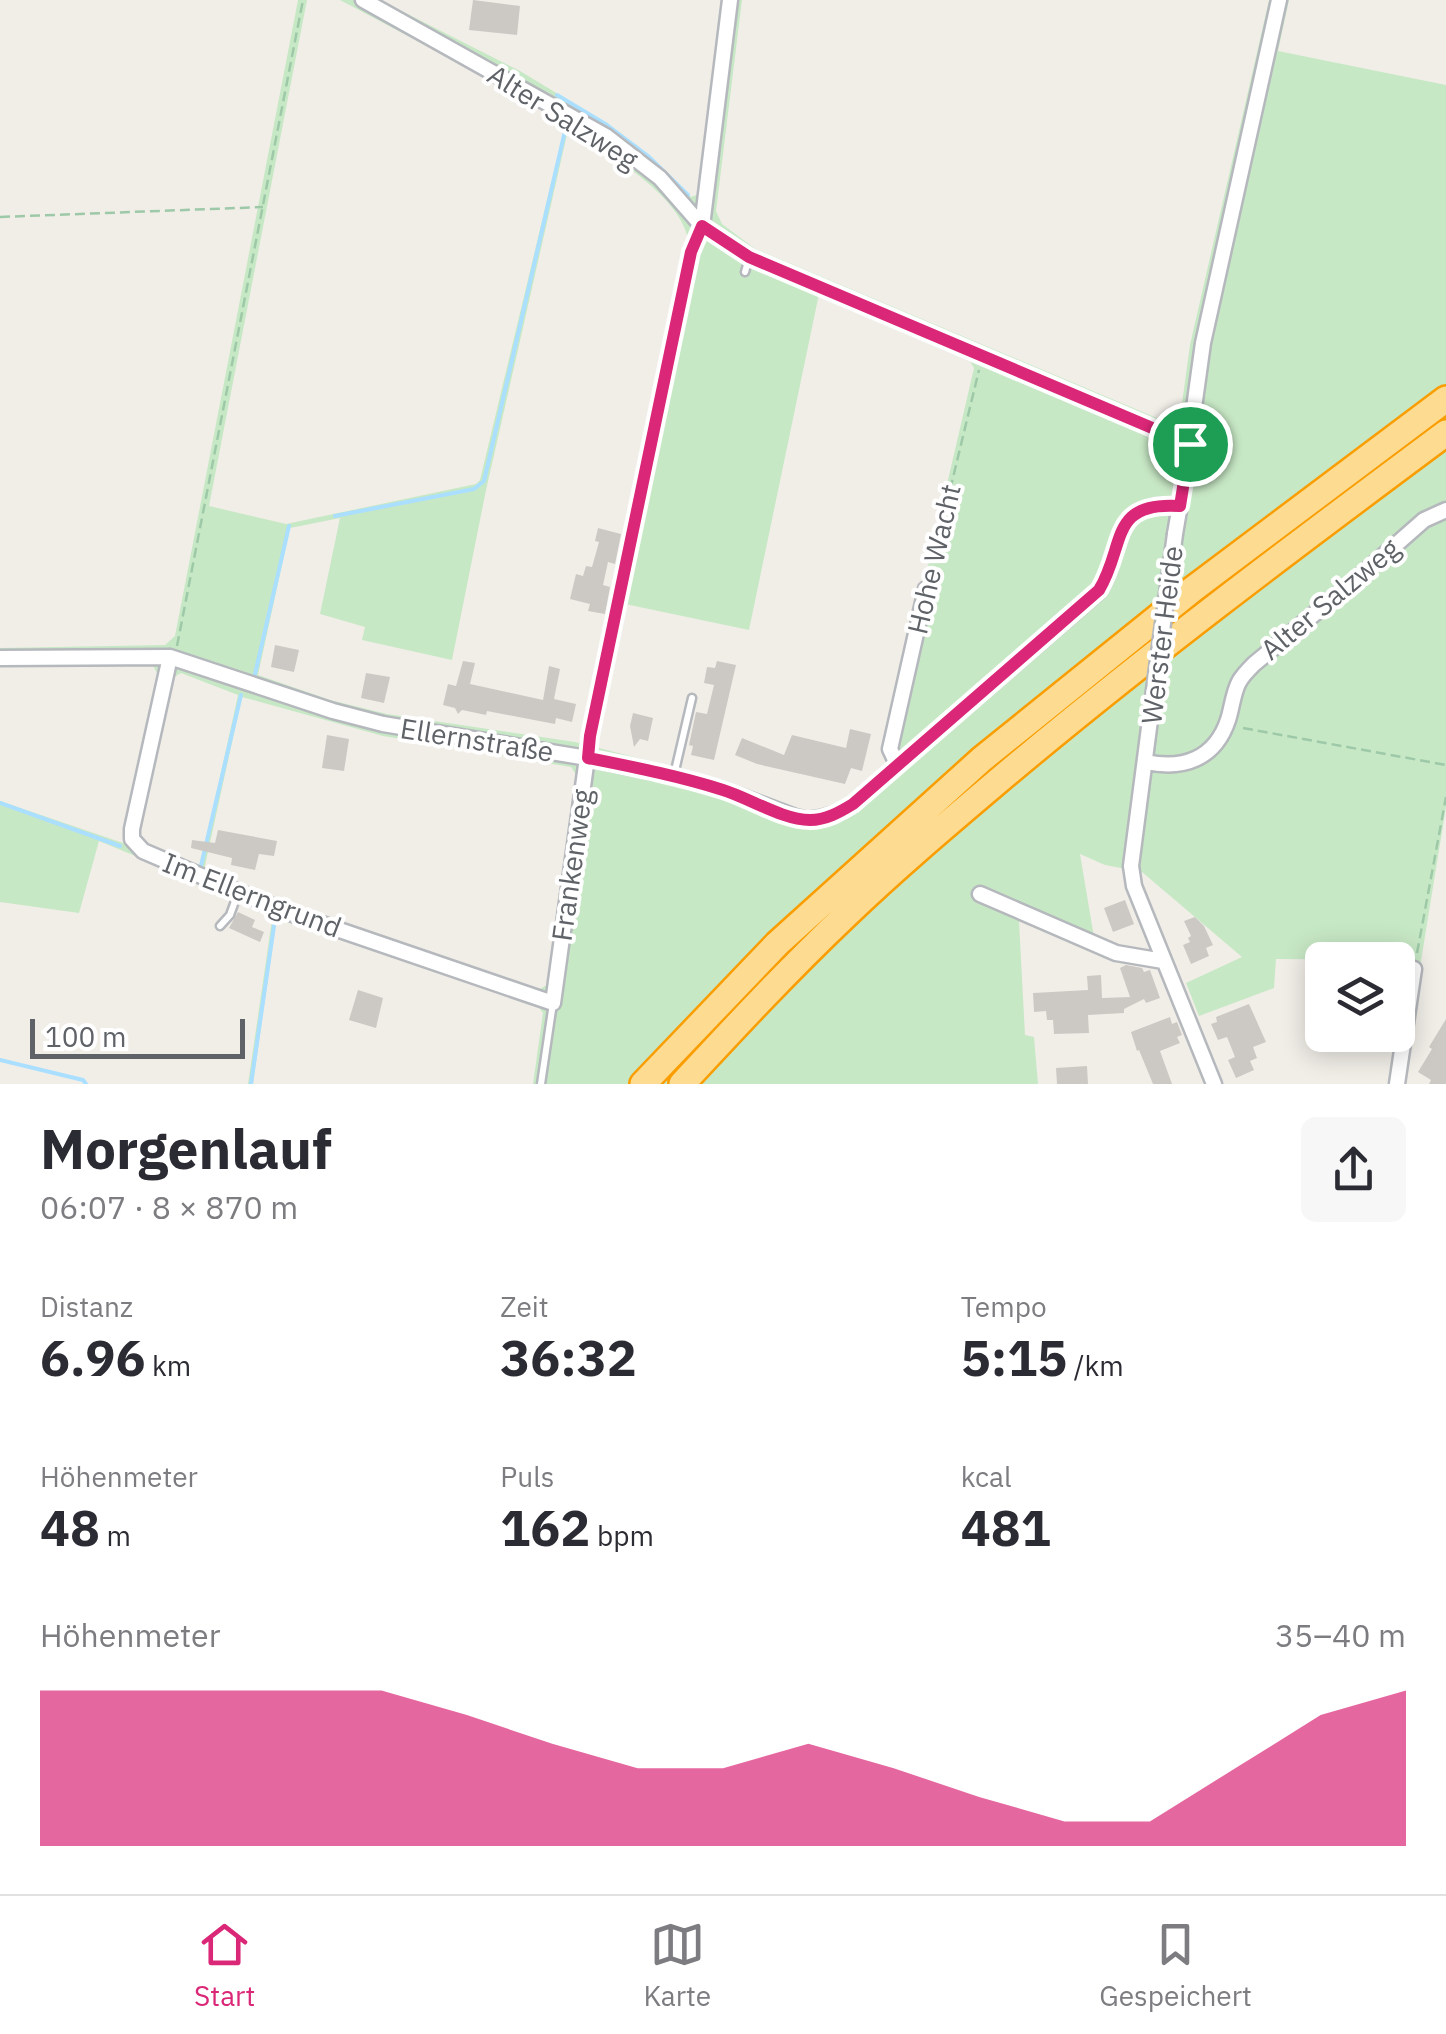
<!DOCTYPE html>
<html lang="de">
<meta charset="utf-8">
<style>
:root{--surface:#fff;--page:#f7f7f7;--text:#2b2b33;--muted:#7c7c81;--line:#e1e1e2;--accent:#db2777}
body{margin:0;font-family:"IBM Plex Sans",sans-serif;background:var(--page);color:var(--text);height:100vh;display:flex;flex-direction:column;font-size:38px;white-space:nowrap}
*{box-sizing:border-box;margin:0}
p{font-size:32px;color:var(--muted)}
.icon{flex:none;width:55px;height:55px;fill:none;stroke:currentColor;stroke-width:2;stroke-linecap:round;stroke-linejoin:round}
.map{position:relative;height:1084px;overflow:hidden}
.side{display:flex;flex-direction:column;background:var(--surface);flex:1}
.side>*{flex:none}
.fabs{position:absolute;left:1305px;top:942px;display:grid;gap:20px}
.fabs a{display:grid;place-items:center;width:110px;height:110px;border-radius:15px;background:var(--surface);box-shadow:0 5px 25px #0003;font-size:50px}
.scale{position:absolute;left:30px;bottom:25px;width:215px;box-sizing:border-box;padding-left:10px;border:5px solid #5f6368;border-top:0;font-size:28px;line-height:35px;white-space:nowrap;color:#5f6368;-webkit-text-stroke:8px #fff;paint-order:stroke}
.pin{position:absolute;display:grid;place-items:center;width:85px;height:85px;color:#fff;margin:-42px;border:5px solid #fff;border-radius:50%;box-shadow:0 2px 10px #0007}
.round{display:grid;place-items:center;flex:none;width:105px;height:105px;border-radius:15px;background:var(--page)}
.headline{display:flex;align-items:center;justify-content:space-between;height:170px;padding:0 40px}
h1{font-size:55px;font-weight:800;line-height:75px}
.metrics{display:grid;grid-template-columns:repeat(3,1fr);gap:15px;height:170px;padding:10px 40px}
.metrics div{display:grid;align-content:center}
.metrics b{font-size:50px;font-weight:800}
.metrics small{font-size:28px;font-weight:400}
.metrics p{font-size:28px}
.chart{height:280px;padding:20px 40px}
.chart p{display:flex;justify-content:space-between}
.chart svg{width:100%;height:180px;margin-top:10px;fill:var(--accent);opacity:.7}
.menu{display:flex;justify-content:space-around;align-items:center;height:140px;border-top:2px solid var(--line);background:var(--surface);font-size:28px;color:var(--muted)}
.menu a{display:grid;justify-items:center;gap:5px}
.menu .selected{color:var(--accent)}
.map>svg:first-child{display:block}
.green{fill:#c7e8c5;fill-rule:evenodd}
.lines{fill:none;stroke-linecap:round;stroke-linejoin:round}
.stream{stroke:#aadfff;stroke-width:4}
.building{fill:#ccc9c5}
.service-casing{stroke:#b5b8bc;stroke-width:11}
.minor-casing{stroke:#b5b8bc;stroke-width:19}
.motorway-casing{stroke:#f99d00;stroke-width:30}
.path{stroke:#9ec9a8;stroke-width:2.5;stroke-dasharray:10 5;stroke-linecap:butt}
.service{stroke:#fff;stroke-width:6}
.minor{stroke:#fff;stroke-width:14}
.motorway{stroke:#fddc92;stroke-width:25}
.minor-bridge-casing{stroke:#b5b8bc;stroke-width:19;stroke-linecap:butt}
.minor-bridge{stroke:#fff;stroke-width:14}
.route-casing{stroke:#fff;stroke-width:20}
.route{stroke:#db2777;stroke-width:12}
.labels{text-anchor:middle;stroke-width:8;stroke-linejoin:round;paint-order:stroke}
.street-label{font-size:28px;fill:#5f6368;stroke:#fff}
</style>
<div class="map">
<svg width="1446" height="1084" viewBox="0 0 1446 1084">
<rect width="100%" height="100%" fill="#f1eee8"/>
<!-- green -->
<path class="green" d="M298 0H307L209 506 286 524 476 484 480 480 565 125 506 88 340 0H380L520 71 606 123 672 177 691 197 699 194 722 0H742L716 211 722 224 754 248 1171 424 1180 418 1190 345 1269 0H1289L1278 51 1446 85V807L1420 967 1398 964V960L1276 959 1274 988 1199 1016 1186 983 1242 957 1142 872 1105 865 1080 854 1096 949 1019 921 1025 1035 1034 1037 1038 1084H533L543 1013 536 1003 277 915 253 1084H248L273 913 99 841 79 913 0 902V801L123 843 159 676 153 666 0 665V648L165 645 175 636ZM572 129C608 155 677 192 688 238L633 504 645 508 625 604 749 630 819 294 967 356 974 368 893 717 900 771C884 785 851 818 832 823 792 836 749 809 713 795L717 778 575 742 387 714 330 700 258 675 290 528 340 518 320 614 365 627 362 640 452 660 486 490 568 130ZM181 673 238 695 200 868 144 845 138 833 171 679ZM242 697 383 736 571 767 577 776 547 985 538 990 281 903 204 870Z"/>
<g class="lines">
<!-- stream -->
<path class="stream" d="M557 95 607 125 648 156 688 195
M335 516 474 489 484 481 565 131 568 126 592 143 595 140
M255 674 289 526
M0 803 120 846
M200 870 241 695
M0 1060 83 1080 86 1084
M251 1084 275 919"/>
</g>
<!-- building -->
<path class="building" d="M473 0 520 6 517 35 469 30Z
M598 528 621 534 615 564 608 562 603 585 610 587 605 614 588 611 590 604 570 599 576 574 583 576 586 566 592 567 599 542 595 541Z
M275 645 299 650 294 672 271 667Z
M463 661 475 663 470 684 543 700 549 666 560 669 554 699 576 704 572 722 556 718 555 724 487 711 486 715 462 710 458 714 455 708 443 705 448 684 456 686Z
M717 661 736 665 714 760 691 755 693 746 689 745 696 712 707 714 714 685 704 683 707 667 715 668Z
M366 673 390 677 384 703 361 698Z
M633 713 653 718 648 741 640 739 634 747 630 726Z
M850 729 871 734 862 771 851 768 845 784 757 764 735 755 742 738 784 755 792 735 846 748Z
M327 735 349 739 344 771 322 768Z
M218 830 277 841 274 856 259 854 255 870 231 865 232 858 191 848 192 840 215 843Z
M1125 900 1134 924 1113 932 1104 908Z
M238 912 255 920 252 927 264 932 260 942 229 928Z
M1195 917 1204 926 1213 945 1206 948 1209 956 1191 964 1183 945 1190 942 1188 938 1191 936 1184 921Z
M1126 965 1142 968 1144 972 1150 970 1160 998 1146 1003 1144 999 1124 1009V1013L1088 1015 1089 1033 1054 1034 1053 1020H1047L1046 1011 1034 1012 1033 993 1088 990 1087 976 1101 975 1102 998 1130 997 1120 968Z
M358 990 383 998 376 1028 349 1020Z
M1249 1004 1266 1042 1253 1047 1257 1058 1250 1061 1254 1070 1236 1078 1228 1060 1235 1057 1227 1037 1218 1040 1211 1024 1217 1022 1216 1017Z
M1170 1017 1172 1024 1177 1022 1182 1035 1177 1037 1180 1043 1160 1051 1172 1084H1153L1139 1050 1137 1051 1131 1032Z
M1446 1019V1084H1429L1431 1080 1418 1072 1432 1049 1429 1047Z
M1087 1066 1088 1084H1057L1056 1068Z"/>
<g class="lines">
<!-- service casing -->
<g class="service-casing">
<path id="service" d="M745 272 749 258
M674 775 692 698
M220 926 230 915 238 893
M541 1084 553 1003"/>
</g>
<!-- minor casing -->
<g class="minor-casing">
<path id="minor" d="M363 0 606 136 660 178 702 226 749 257 1189 444
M1175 534 1183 487 1203 343 1279 0
M170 657 132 829V839L143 851 281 910 553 1003 590 736 691 252 702 226 730 0
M0 658 170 657 333 711 383 724 587 758 673 776 724 790 795 817 808 820 821 818 840 812 853 804 1099 591C1126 547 1109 500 1180 506
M1150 720 1131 866 1134 886 1214 1084
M1146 762C1183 770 1215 759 1228 720 1232 708 1233 693 1239 682 1242 676 1249 669 1254 664L1366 571 1424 520 1446 510
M897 764 890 749 926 589
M980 894 1116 953 1163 961
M1397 1084 1414 969"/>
</g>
<!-- motorway casing -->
<g class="motorway-casing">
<path id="motorway" d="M643 1084 777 944 982 759 1193 589 1446 399
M682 1084C735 1027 788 970 845 916 894 869 946 825 998 781 1143 659 1294 546 1446 433"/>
</g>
<!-- path -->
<path class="path" d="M0 217 263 207
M929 577 979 370
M177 646 303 0
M1243 728 1446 765
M1417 953 1446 797"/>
<!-- service -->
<use href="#service" class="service"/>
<!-- minor -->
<use href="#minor" class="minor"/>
<!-- motorway -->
<use href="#motorway" class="motorway"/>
<!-- minor-bridge casing -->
<g class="minor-bridge-casing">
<path id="minor-bridge" d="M1150 720 1175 534"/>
</g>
<!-- minor-bridge -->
<use href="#minor-bridge" class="minor-bridge"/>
</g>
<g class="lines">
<!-- route casing -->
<g class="route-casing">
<path id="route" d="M702 226 749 257 1190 444 1180 506C1108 501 1126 546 1099 590L853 804C840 812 826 820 810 820 783 820 749 798 723 790 679 776 633 767 588 758L590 736 691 252Z"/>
</g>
<!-- route -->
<use href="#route" class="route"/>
</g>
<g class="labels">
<!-- street labels -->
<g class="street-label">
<text transform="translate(563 117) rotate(32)" y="10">Alter Salzweg</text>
<text transform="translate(934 559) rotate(-77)" y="10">Hohe Wacht</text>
<text transform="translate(1330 599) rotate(-40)" y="10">Alter Salzweg</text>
<text transform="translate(1162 635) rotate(-83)" y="10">Werster Heide</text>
<text transform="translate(477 740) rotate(9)" y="10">Ellernstraße</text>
<text transform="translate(572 865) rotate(-82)" y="10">Frankenweg</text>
<text transform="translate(252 895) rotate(21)" y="10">Im Ellerngrund</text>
</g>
</g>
</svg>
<div class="fabs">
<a><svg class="icon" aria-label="layers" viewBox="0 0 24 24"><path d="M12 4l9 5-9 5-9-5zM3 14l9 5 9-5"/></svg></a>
</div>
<div class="scale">100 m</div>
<div class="pin" style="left:1190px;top:444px;background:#1e9e55"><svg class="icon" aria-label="arrive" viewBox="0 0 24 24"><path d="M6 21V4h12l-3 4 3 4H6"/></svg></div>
</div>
<section class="side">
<div class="headline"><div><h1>Morgenlauf</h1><p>06:07 · 8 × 870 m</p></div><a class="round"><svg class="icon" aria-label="share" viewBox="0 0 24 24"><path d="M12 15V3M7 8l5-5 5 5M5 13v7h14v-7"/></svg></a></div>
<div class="metrics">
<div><p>Distanz</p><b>6.96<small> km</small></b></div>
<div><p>Zeit</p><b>36:32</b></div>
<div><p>Tempo</p><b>5:15<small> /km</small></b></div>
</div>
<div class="metrics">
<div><p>Höhenmeter</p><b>48<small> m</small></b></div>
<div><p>Puls</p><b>162<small> bpm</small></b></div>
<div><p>kcal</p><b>481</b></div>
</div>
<div class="chart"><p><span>Höhenmeter</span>35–40 m</p>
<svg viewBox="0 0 160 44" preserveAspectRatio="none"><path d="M0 44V6L10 6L20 6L30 6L40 6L50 12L60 19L70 25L80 25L90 19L100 25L110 32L120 38L130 38L140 25L150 12L160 6V44z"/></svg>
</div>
</section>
<nav class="menu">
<a class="selected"><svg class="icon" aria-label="home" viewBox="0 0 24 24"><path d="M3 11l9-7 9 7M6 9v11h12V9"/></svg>Start</a>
<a><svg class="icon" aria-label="map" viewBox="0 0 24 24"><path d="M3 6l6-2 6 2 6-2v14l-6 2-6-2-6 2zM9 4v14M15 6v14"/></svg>Karte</a>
<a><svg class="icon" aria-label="saved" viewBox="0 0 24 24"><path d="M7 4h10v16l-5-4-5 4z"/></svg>Gespeichert</a>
</nav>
